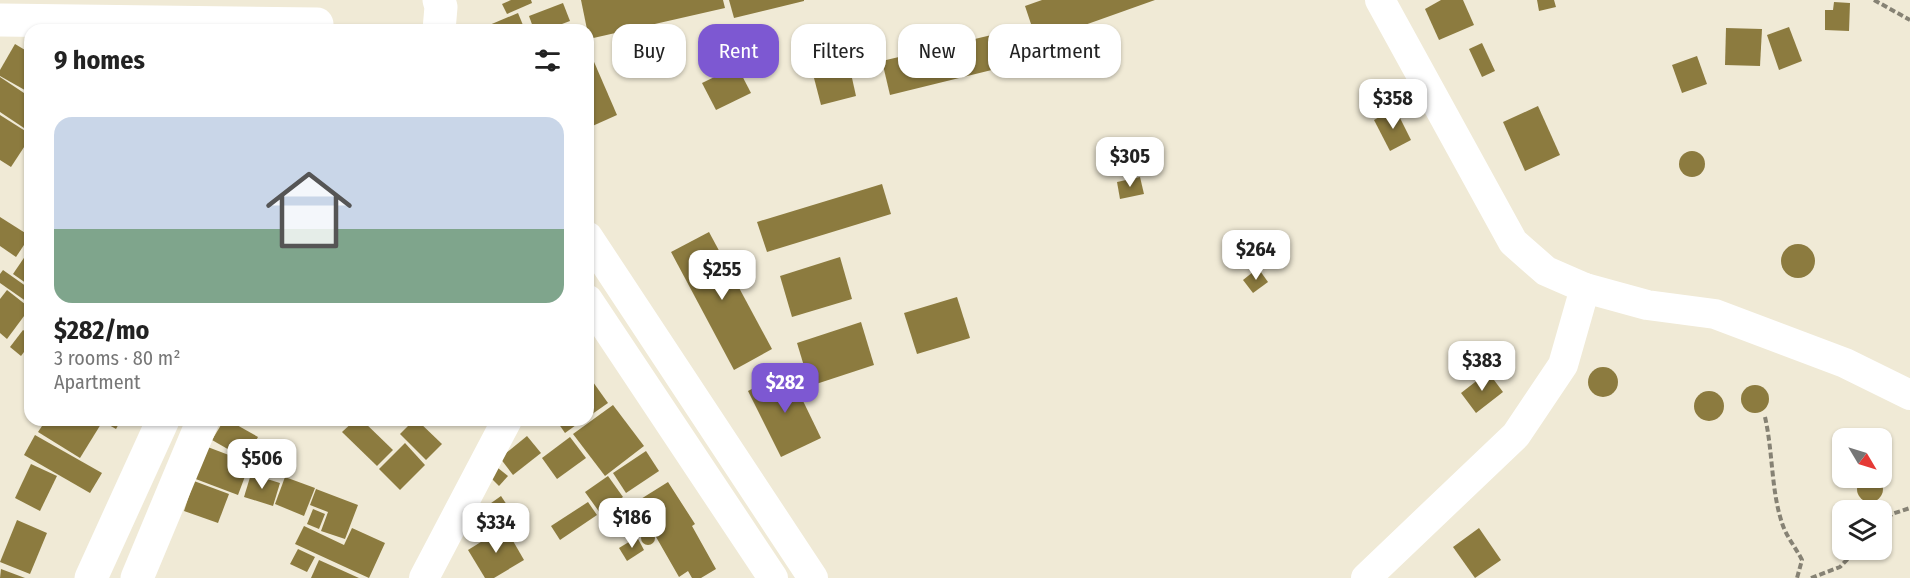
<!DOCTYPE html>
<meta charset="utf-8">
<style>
body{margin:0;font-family:"Fira Sans Condensed",sans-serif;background:#f6f6f6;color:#222;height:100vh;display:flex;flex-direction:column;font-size:22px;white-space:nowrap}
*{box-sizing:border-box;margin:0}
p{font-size:20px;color:#767676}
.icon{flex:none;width:33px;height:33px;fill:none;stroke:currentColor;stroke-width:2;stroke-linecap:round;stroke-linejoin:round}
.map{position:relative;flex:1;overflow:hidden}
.panel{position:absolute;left:24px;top:24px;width:570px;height:402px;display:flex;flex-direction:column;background:#fff;border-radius:18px;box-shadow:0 2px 4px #0004}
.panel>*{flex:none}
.guide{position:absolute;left:612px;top:24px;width:570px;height:54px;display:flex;gap:12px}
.needle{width:39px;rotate:128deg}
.tools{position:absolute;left:1832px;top:428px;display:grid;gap:12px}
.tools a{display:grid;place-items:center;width:60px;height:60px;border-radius:12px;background:#fff;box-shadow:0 2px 4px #0004;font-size:30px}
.price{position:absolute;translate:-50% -51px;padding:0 14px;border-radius:12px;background:#fff;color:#222;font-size:20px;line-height:39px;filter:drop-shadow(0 2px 3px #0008)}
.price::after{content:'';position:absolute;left:50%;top:36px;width:18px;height:14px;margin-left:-9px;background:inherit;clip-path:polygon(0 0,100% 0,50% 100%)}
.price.selected{background:#7d58d2;color:#fff}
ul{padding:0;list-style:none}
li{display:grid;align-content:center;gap:12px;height:318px;padding:0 30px}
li+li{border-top:2px solid #e0e0e0}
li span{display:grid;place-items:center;height:186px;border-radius:18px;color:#555}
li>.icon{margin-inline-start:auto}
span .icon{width:108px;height:108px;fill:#fffc;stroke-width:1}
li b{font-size:26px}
h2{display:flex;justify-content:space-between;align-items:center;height:72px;padding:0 30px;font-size:26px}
.chip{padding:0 21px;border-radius:18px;background:#fff;box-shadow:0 2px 4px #0004;font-size:21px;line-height:54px}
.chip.selected{background:#7d58d2;color:#fff}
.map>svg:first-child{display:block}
</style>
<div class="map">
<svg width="1910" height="578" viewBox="0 0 1910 578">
<rect width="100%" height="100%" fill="#f0ead6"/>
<g fill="#8c7b3f">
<polygon points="511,0 531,0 532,3 507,14 502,4"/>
<polygon points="581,0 723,0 725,8 589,39"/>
<polygon points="729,0 804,0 804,1 734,18"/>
<polygon points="1042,0 1155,0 1037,42 1025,6"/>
<polygon points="1441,0 1463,0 1474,25 1439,40 1425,9"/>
<polygon points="1537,0 1554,0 1556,7 1539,11"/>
<polygon points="1834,2 1850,3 1849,31 1825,30 1825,10 1833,10"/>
<polygon points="563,3 570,21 546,30 534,30 529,16"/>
<polygon points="518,13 525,30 489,30 487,26"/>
<polygon points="1789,27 1802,61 1779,70 1767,35"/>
<polygon points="1726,28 1762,29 1760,66 1725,65"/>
<polygon points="1000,33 1008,66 890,95 882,61"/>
<polygon points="1482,43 1495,71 1482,77 1469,49"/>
<polygon points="15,44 30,53 30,93 0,76 0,70"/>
<polygon points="588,48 617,115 588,128"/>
<polygon points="1697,56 1707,84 1682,93 1672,65"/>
<polygon points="737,66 751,93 716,110 702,83"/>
<polygon points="850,69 856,96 821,105 814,78"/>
<polygon points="0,77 30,97 30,132 0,112"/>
<polygon points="1538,106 1560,155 1525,171 1503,122"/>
<polygon points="1395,108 1411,140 1390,151 1374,120"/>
<polygon points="0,115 30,134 30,138 11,167 0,160"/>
<circle cx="1692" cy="164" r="13"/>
<polygon points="1140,177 1144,194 1120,199 1117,182"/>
<polygon points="882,184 891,214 767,252 757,222"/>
<polygon points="0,217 30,236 16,257 0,246"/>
<polygon points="709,232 772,349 734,370 671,252"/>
<circle cx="1798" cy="261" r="17"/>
<polygon points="30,249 30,286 13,274"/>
<polygon points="840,257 852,299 792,317 780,276"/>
<polygon points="1258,268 1268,282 1253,293 1243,280"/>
<polygon points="3,270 30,289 30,304 0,283 0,274"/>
<polygon points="7,290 30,308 7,339 0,333 0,299"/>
<polygon points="957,297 970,338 917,354 904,313"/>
<polygon points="861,322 874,365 810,386 797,343"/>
<polygon points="23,330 30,335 30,344 21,356 10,347"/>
<circle cx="1603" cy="382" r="15"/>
<polygon points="788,370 821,438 781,457 748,391"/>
<polygon points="1488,372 1503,392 1476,413 1461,393"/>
<polygon points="588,375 608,403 588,417"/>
<circle cx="1755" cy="399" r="14"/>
<circle cx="1709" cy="406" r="15"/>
<polygon points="613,405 644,446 605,476 573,434"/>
<polygon points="46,420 95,420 101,424 80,458 38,432"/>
<polygon points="100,420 121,420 116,429"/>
<polygon points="224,420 228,420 258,437 245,459 212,440"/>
<polygon points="355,420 362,420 393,450 377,466 342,432"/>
<polygon points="414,420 417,420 442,444 426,460 400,434"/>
<polygon points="556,420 583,420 565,433"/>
<polygon points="35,435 102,473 90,493 24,455"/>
<polygon points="527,436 541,453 513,475 500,458"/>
<polygon points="570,437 586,458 557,479 542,458"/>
<polygon points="405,443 425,465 400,490 379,469"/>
<polygon points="205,446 250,463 238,495 193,478"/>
<polygon points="646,451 659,471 626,493 613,473"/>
<polygon points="31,464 57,476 40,511 15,498"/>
<polygon points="498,468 508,476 499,486 490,477"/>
<polygon points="251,474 280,483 273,506 244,497"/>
<circle cx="1870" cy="489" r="13"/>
<polygon points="608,476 623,497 600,513 585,492"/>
<polygon points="285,477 315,488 304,516 275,504"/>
<polygon points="194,481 229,494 218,523 184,511"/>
<polygon points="668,482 695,524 692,526 716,569 701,578 692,578 688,571 679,577 636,502"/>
<polygon points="316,489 358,505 345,539 321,531 328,512 310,505"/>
<polygon points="501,496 511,511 470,539 460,525"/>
<polygon points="588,502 597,515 560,540 551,526"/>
<polygon points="313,509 325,514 319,529 307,524"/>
<polygon points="17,520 47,533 30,574 0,562"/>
<polygon points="304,526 344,545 352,528 385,543 369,578 295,544"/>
<polygon points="505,527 524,560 494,578 485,578 468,550"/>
<polygon points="1479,528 1501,560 1475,578 1453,547"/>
<circle cx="648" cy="538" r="7"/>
<polygon points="637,537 644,550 627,561 619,548"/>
<polygon points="298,549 315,557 307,572 290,564"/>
<polygon points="319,560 359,578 311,578"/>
<polygon points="1,569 25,578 0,578"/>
</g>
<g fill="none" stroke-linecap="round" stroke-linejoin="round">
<g stroke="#868274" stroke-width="4" stroke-dasharray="6 3" stroke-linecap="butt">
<polyline points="1874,0 1910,20"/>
<path d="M1765,417C1773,452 1771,490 1782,523C1786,536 1796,548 1802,560L1797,578"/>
<polyline points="1881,525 1892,514 1910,508"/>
<polyline points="1811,578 1840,567 1857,549"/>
</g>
<g stroke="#fff" stroke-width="30">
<polyline points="1380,0 1513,242 1546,271 1585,288 1647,305 1715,314 1845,363 1910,395"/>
<polyline points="588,237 813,578"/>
<polyline points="588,300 773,578"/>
<polyline points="424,578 507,420"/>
<polyline points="1366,578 1516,435 1563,365 1585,288"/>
</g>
<g stroke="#fff" stroke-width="33">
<polyline points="0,20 317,24"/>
<polyline points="439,30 441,7 439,0"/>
<polyline points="91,578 163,420"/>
<polyline points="137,578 203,420"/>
</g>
</g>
</svg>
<div class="tools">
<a><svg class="needle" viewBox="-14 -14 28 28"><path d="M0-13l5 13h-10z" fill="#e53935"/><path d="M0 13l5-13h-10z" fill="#767676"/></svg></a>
<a><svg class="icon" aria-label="layers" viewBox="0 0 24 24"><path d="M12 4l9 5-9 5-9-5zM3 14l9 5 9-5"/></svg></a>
</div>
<b class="price" style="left:1393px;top:130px">$358</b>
<b class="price" style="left:1130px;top:188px">$305</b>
<b class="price" style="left:1256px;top:281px">$264</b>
<b class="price" style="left:722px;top:301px">$255</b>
<b class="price" style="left:1482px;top:392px">$383</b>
<b class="price selected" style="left:785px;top:414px">$282</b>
<b class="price" style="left:262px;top:490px">$506</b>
<b class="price" style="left:632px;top:549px">$186</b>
<b class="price" style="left:496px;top:554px">$334</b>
<div class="guide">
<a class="chip">Buy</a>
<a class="chip selected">Rent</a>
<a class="chip">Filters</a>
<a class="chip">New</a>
<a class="chip">Apartment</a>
</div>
<section class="panel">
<h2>9 homes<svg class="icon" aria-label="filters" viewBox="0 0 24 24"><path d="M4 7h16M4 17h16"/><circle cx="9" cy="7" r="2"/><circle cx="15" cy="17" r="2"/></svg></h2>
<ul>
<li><span style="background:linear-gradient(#c9d6e8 60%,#7fa58c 0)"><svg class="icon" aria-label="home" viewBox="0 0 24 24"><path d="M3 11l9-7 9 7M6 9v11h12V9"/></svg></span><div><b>$282/mo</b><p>3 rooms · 80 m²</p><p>Apartment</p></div></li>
</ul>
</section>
</div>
